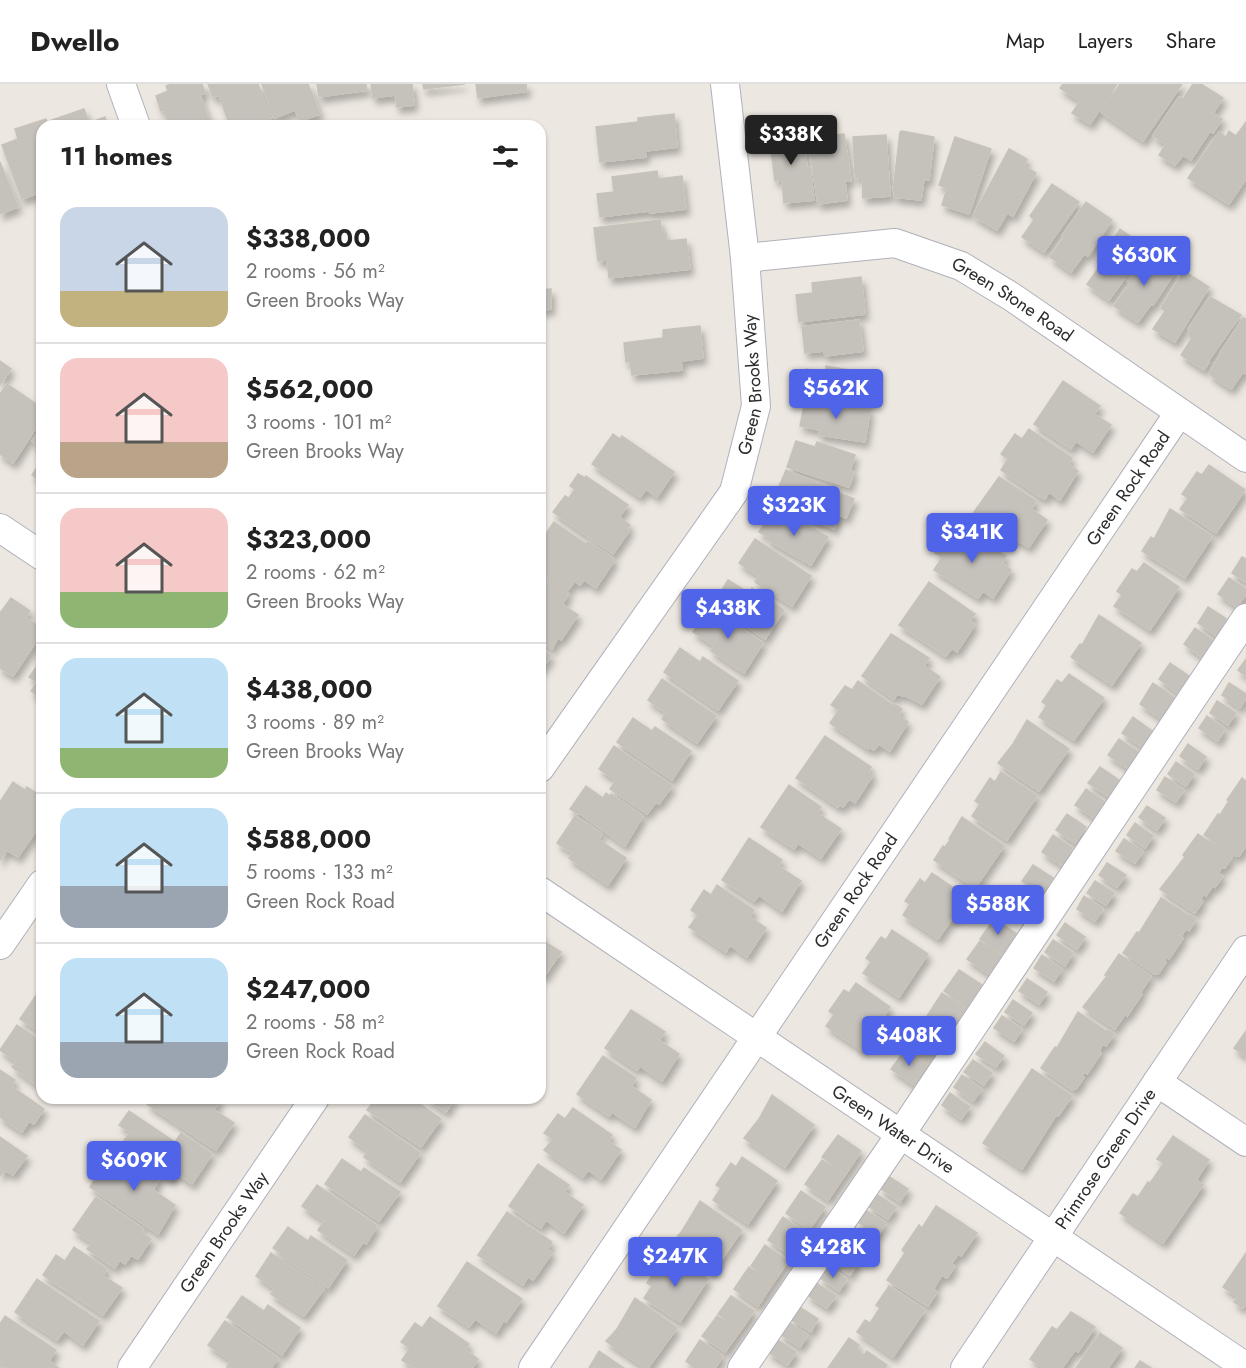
<!DOCTYPE html>
<meta charset="utf-8">
<style>
body{margin:0;font-family:Jost,sans-serif;background:#f6f6f6;color:#222;height:100vh;display:flex;flex-direction:column;font-size:22px;white-space:nowrap}
*{box-sizing:border-box;margin:0}
p{font-size:20px;color:#767676}
.icon{flex:none;width:33px;height:33px;fill:none;stroke:currentColor;stroke-width:2;stroke-linecap:round;stroke-linejoin:round}
.map{position:relative;flex:1;overflow:hidden}
.panel{position:absolute;left:36px;top:36px;width:510px;height:984px;display:flex;flex-direction:column;background:#fff;border-radius:18px;box-shadow:0 2px 4px #0004}
.panel>*{flex:none}
.price{position:absolute;translate:-50% -51px;padding:0 14px;border-radius:6px;background:#5064e9;color:#fff;font-size:20px;line-height:39px;filter:drop-shadow(0 2px 3px #0008)}
.price::after{content:'';position:absolute;left:50%;top:36px;width:18px;height:14px;margin-left:-9px;background:inherit;clip-path:polygon(0 0,100% 0,50% 100%)}
.price.on{background:#222;color:#fff}
ul{padding:0;list-style:none}
li{display:flex;align-items:center;gap:18px;height:150px;padding:0 24px}
li+li{border-top:2px solid #e0e0e0}
li span{display:grid;place-items:center;flex:none;width:168px;height:120px;border-radius:18px;color:#555}
li>.icon{margin-inline-start:auto}
span .icon{width:72px;height:72px;fill:#fffc;stroke-width:1}
li b{font-size:26px}
h2{display:flex;justify-content:space-between;align-items:center;height:72px;padding:0 24px;font-size:26px}
header{display:flex;align-items:center;gap:36px;box-sizing:border-box;height:84px;padding:0 30px;background:#fff;border-bottom:2px solid #e0e0e0}
header strong{font-size:28px}
nav{display:flex;gap:33px;margin-inline-start:auto;font-size:21px}
.map>svg:first-child{display:block}
</style>
<header>
<strong>Dwello</strong>
<nav><a>Map</a><a>Layers</a><a>Share</a></nav>
</header>
<div class="map">
<svg width="1246" height="1284" viewBox="0 0 1246 1284">
<defs>
<filter id="shadow"><feDropShadow dx="3.5" dy="6" stdDeviation="3" flood-color="#0004"/></filter>
</defs>
<rect width="100%" height="100%" fill="#ece7e0"/>
<g fill="#c5c1bb" stroke="#c8c3b9" stroke-width="1.5" filter="url(#shadow)">
<polygon points="172,0 202,0 205,9 200,11 210,39 199,42 167,42 166,40 169,40 164,26 161,27 156,12 168,7 166,2"/>
<polygon points="208,0 258,0 271,35 267,36 269,42 230,42 219,11 213,13"/>
<polygon points="262,0 308,0 320,30 300,37 295,26 274,34"/>
<polygon points="317,0 366,0 367,6 319,13"/>
<polygon points="371,0 412,0 414,21 397,23 395,11 373,14"/>
<polygon points="423,0 465,0 424,5"/>
<polygon points="476,0 526,0 527,7 478,14"/>
<polygon points="1063,0 1117,0 1090,40 1072,29 1080,17 1060,4"/>
<polygon points="1120,0 1182,0 1143,57 1101,28"/>
<polygon points="1193,0 1201,0 1223,14 1213,29 1222,35 1213,49 1210,47 1191,76 1183,71 1175,81 1159,71 1166,60 1153,52 1179,13 1183,15"/>
<polygon points="84,25 89,39 105,33 108,42 54,42 52,36"/>
<polygon points="674,30 677,63 645,67 646,73 600,78 596,43 638,38 638,34"/>
<polygon points="46,35 48,42 42,42 42,108 22,115 2,61 18,55 15,45"/>
<polygon points="1246,38 1246,95 1229,120 1188,94 1219,48 1226,53 1229,47 1236,52"/>
<polygon points="789,46 790,51 803,49 807,83 810,83 814,116 784,119 782,96 775,97 769,48"/>
<polygon points="902,47 934,53 929,96 924,95 921,116 894,113 895,108 893,107 900,48"/>
<polygon points="844,50 851,97 845,97 847,116 818,120 808,54"/>
<polygon points="886,51 890,112 863,114 862,93 856,94 855,89 853,53"/>
<polygon points="955,53 991,65 969,130 942,121 947,104 939,101"/>
<polygon points="1009,65 1027,75 1024,82 1036,89 1013,132 1007,129 997,146 973,132"/>
<polygon points="0,78 18,123 0,130"/>
<polygon points="657,87 658,95 682,92 686,125 650,129 649,127 600,133 597,110 614,108 612,93"/>
<polygon points="1052,100 1079,118 1044,168 1022,153 1034,136 1030,132"/>
<polygon points="1086,118 1112,136 1088,172 1084,170 1071,188 1050,173 1064,153 1062,152"/>
<polygon points="660,136 662,149 666,149 667,157 686,155 690,185 609,194 607,176 598,177 594,144"/>
<polygon points="1120,145 1147,164 1109,216 1087,200 1101,181 1097,178"/>
<polygon points="1146,169 1175,188 1153,221 1151,220 1138,238 1114,222 1130,199 1127,197"/>
<polygon points="1184,187 1209,203 1175,258 1153,245 1165,227 1161,224"/>
<polygon points="861,193 865,230 799,238 796,211 813,209 812,199"/>
<polygon points="551,205 551,225 540,226 540,206"/>
<polygon points="1210,213 1241,231 1208,277 1209,278 1204,286 1181,271 1192,254 1188,250 1190,246 1188,245"/>
<polygon points="1243,234 1246,235 1246,290 1243,288 1231,305 1209,290 1221,270 1220,269"/>
<polygon points="859,236 863,267 825,272 824,267 805,269 802,243"/>
<polygon points="700,242 703,274 681,277 682,286 632,291 630,277 626,278 624,259 663,254 663,246"/>
<polygon points="0,277 11,285 0,301"/>
<polygon points="826,282 867,289 864,305 869,306 866,323 801,312 806,285 826,288"/>
<polygon points="1063,297 1100,322 1094,330 1111,341 1093,368 1076,357 1071,365 1034,340"/>
<polygon points="7,300 42,324 42,329 35,340 37,342 13,379 0,370 0,310"/>
<polygon points="805,316 870,326 865,358 819,351 820,346 800,342"/>
<polygon points="42,343 42,372 36,368 40,362 32,357"/>
<polygon points="1029,345 1072,374 1068,380 1078,387 1060,416 1049,408 1045,415 1039,412 1001,386 1008,375 1001,370 1015,350 1022,355"/>
<polygon points="613,350 620,355 622,352 674,388 657,413 646,405 640,413 592,380"/>
<polygon points="796,357 815,363 817,358 855,371 850,387 854,388 849,403 787,383"/>
<polygon points="42,375 42,398 32,391"/>
<polygon points="1209,381 1245,406 1216,449 1180,425 1188,414 1182,410 1197,388 1202,391"/>
<polygon points="786,386 854,415 846,434 840,431 834,445 790,427 793,421 775,412"/>
<polygon points="578,390 585,394 586,392 628,421 619,433 630,441 627,445 629,447 613,470 553,428 565,412 569,414 575,405 570,402"/>
<polygon points="999,393 1036,417 1031,425 1047,436 1029,463 1011,453 1007,459 1001,457 969,435"/>
<polygon points="1170,425 1212,452 1185,494 1142,467 1151,453 1154,455"/>
<polygon points="773,426 790,438 794,430 801,434 800,436 828,453 811,481 768,456 770,454 759,448"/>
<polygon points="554,438 586,460 588,457 613,474 614,477 596,504 584,496 580,501 575,497 568,506 540,487 540,458"/>
<polygon points="962,444 1006,472 1002,479 1011,486 993,514 983,507 978,514 934,486 942,473 935,469 948,449 955,454"/>
<polygon points="755,455 811,492 792,522 755,498 759,492 739,479"/>
<polygon points="1242,473 1246,475 1246,498 1232,489"/>
<polygon points="1144,479 1179,503 1150,546 1114,522 1122,511 1117,507 1132,485 1137,488"/>
<polygon points="540,491 569,510 562,520 578,531 561,556 558,554 552,565 540,557"/>
<polygon points="1229,494 1246,505 1246,510 1237,523 1218,510"/>
<polygon points="728,496 749,509 752,504 784,526 765,555 713,520"/>
<polygon points="929,498 975,530 970,537 975,540 957,568 952,564 946,572 899,541"/>
<polygon points="11,514 30,527 26,534 42,544 42,549 13,592 0,584 0,529"/>
<polygon points="709,523 763,559 744,589 711,567 714,562 693,548"/>
<polygon points="1208,523 1228,536 1217,552 1198,539"/>
<polygon points="1099,531 1141,559 1112,601 1071,573 1080,560 1082,561"/>
<polygon points="1195,544 1214,557 1203,574 1184,560"/>
<polygon points="891,550 929,574 923,583 925,585 926,583 940,593 922,620 904,611 903,612 897,610 894,615 862,592"/>
<polygon points="540,564 551,572 540,587"/>
<polygon points="680,564 700,578 703,573 738,597 718,626 664,588"/>
<polygon points="42,575 42,615 31,607 37,598 29,593"/>
<polygon points="1246,575 1246,592 1238,586"/>
<polygon points="1170,579 1189,592 1178,609 1159,595"/>
<polygon points="1069,590 1104,614 1074,656 1039,633 1047,621 1042,618 1057,596 1062,599"/>
<polygon points="662,595 716,632 697,659 662,635 666,629 648,616"/>
<polygon points="858,597 894,622 895,620 902,625 898,631 908,638 890,667 879,660 874,666 869,663 868,665 830,639 839,626 831,621 845,602 852,606"/>
<polygon points="1153,599 1175,614 1162,635 1140,620"/>
<polygon points="1229,599 1246,610 1246,614 1240,624 1222,611"/>
<polygon points="1217,617 1236,629 1228,641 1210,629"/>
<polygon points="1207,632 1225,645 1218,657 1199,644"/>
<polygon points="1133,633 1152,647 1141,662 1122,649"/>
<polygon points="633,634 652,647 655,643 691,667 672,696 617,658"/>
<polygon points="1027,636 1069,665 1039,707 998,679 1013,660"/>
<polygon points="825,652 871,683 868,688 873,691 855,719 849,715 843,723 840,721 838,723 796,694"/>
<polygon points="1119,655 1138,668 1127,684 1108,671"/>
<polygon points="1188,660 1206,673 1198,685 1180,672"/>
<polygon points="614,662 672,702 659,720 656,718 647,730 610,705 616,696 599,685"/>
<polygon points="1176,678 1194,690 1186,702 1168,690"/>
<polygon points="1100,683 1119,696 1108,712 1088,699"/>
<polygon points="1001,688 1037,712 1007,756 972,732 980,720 975,717 990,694 995,698"/>
<polygon points="1165,693 1184,706 1176,718 1157,706"/>
<polygon points="1242,694 1246,697 1246,762 1239,772 1236,772 1204,751 1218,730 1220,731 1229,717 1227,716"/>
<polygon points="13,698 25,706 27,703 42,713 42,738 18,773 7,766 0,776 0,718"/>
<polygon points="789,701 821,723 817,729 841,745 821,774 798,759 794,765 761,743"/>
<polygon points="586,702 603,714 606,709 610,712 611,710 643,732 625,762 579,729 578,730 570,725"/>
<polygon points="1086,705 1105,718 1094,734 1075,721"/>
<polygon points="1147,722 1165,734 1157,746 1139,733"/>
<polygon points="1067,730 1086,743 1075,759 1056,746"/>
<polygon points="575,732 602,750 598,755 626,774 608,801 569,774 572,769 557,759"/>
<polygon points="962,733 1004,762 975,804 934,776 943,762 945,763 950,756 949,755"/>
<polygon points="1135,739 1153,752 1145,764 1127,751"/>
<polygon points="1198,750 1232,773 1225,784 1222,783 1218,789 1223,792 1215,803 1213,801 1206,812 1204,810 1200,815 1203,817 1195,829 1160,805 1185,773 1183,771"/>
<polygon points="1053,751 1072,764 1061,781 1042,768"/>
<polygon points="749,754 782,776 778,782 801,797 782,827 759,811 754,817 722,796"/>
<polygon points="1124,755 1143,767 1135,779 1116,767"/>
<polygon points="1107,779 1126,791 1117,803 1099,791"/>
<polygon points="1033,781 1053,794 1042,810 1022,797"/>
<polygon points="932,789 967,813 938,855 903,831 910,820 905,817 920,795 925,799"/>
<polygon points="1095,797 1114,809 1106,821 1087,809"/>
<polygon points="717,801 754,826 750,833 766,844 747,873 730,861 726,868 689,843 698,831 691,826 704,806 711,811"/>
<polygon points="1019,802 1039,815 1027,831 1008,818"/>
<polygon points="1084,812 1103,825 1095,837 1077,825"/>
<polygon points="1161,814 1189,832 1190,831 1196,835 1189,847 1186,845 1181,852 1183,854 1169,875 1167,873 1164,877 1166,878 1158,890 1156,889 1155,890 1123,869 1137,848 1139,849"/>
<polygon points="994,835 1017,850 1003,870 980,855"/>
<polygon points="1065,839 1085,853 1077,865 1057,851"/>
<polygon points="892,846 928,870 899,913 863,889 871,878 866,874 881,853 886,856"/>
<polygon points="540,850 544,853 542,856 561,868 544,893 540,890"/>
<polygon points="1053,856 1073,869 1065,882 1045,868"/>
<polygon points="980,857 1002,872 989,890 967,875"/>
<polygon points="1119,870 1151,892 1140,909 1142,910 1127,932 1125,930 1115,945 1083,923 1107,892 1105,891"/>
<polygon points="1042,871 1062,885 1054,897 1034,884"/>
<polygon points="959,886 982,901 967,923 944,907"/>
<polygon points="1027,895 1047,908 1039,920 1019,907"/>
<polygon points="856,899 890,923 861,966 826,942 834,931 829,927 844,906 849,909"/>
<polygon points="39,907 42,910 42,949 20,935"/>
<polygon points="942,909 966,925 950,948 927,932"/>
<polygon points="1013,916 1032,929 1024,941 1005,928"/>
<polygon points="631,926 665,948 659,956 679,970 662,997 640,982 637,986 605,964"/>
<polygon points="1078,928 1106,947 1108,946 1114,950 1106,962 1103,960 1099,967 1101,969 1087,990 1084,988 1082,992 1084,993 1076,1005 1074,1004 1073,1006 1041,984 1055,963 1057,964"/>
<polygon points="1002,932 1022,945 1014,957 994,944"/>
<polygon points="17,941 42,958 42,1005 12,983 17,978 0,966"/>
<polygon points="918,942 943,959 929,980 904,963"/>
<polygon points="1246,947 1246,972 1234,964"/>
<polygon points="985,958 1004,972 996,983 976,970"/>
<polygon points="905,966 927,981 914,1001 891,985"/>
<polygon points="603,972 636,994 631,1002 651,1016 635,1043 612,1028 609,1032 577,1010"/>
<polygon points="973,976 992,989 984,1001 964,988"/>
<polygon points="1032,985 1072,1012 1058,1032 1056,1031 1022,1085 983,1059"/>
<polygon points="0,986 15,996 11,1002 44,1025 34,1040 29,1037 22,1048 0,1033"/>
<polygon points="962,991 982,1005 973,1017 954,1003"/>
<polygon points="950,1009 970,1023 961,1035 942,1021"/>
<polygon points="772,1011 814,1041 785,1083 744,1054 759,1035"/>
<polygon points="151,1014 217,1014 220,1016 214,1026 234,1039 216,1066 147,1020"/>
<polygon points="376,1014 412,1014 441,1035 421,1063 367,1026"/>
<polygon points="425,1014 455,1014 446,1028"/>
<polygon points="573,1024 612,1051 608,1057 621,1066 601,1095 588,1086 583,1093 544,1066 553,1055 544,1049 558,1030 565,1035"/>
<polygon points="129,1027 175,1058 181,1049 212,1070 192,1100 176,1089 171,1096 120,1062 130,1048 119,1041"/>
<polygon points="365,1031 420,1069 400,1098 364,1073 368,1067 349,1053"/>
<polygon points="838,1051 861,1067 846,1090 822,1073"/>
<polygon points="1173,1052 1209,1076 1196,1096 1203,1101 1163,1159 1120,1129 1133,1110 1138,1113 1148,1098 1150,1099 1164,1079 1157,1075"/>
<polygon points="0,1053 27,1072 13,1091 5,1086 0,1092"/>
<polygon points="122,1068 160,1094 153,1106 175,1121 158,1150 90,1103 101,1085 107,1089"/>
<polygon points="742,1073 777,1097 748,1140 713,1116 721,1104 716,1101 731,1079 736,1083"/>
<polygon points="342,1075 361,1088 364,1084 400,1108 379,1137 325,1100"/>
<polygon points="822,1076 845,1091 828,1116 805,1100"/>
<polygon points="538,1080 569,1101 564,1108 583,1121 564,1149 546,1136 541,1144 509,1122"/>
<polygon points="888,1092 908,1105 900,1118 880,1104"/>
<polygon points="317,1101 377,1142 366,1160 363,1158 354,1171 318,1146 324,1137 302,1122"/>
<polygon points="801,1107 825,1123 809,1146 786,1129"/>
<polygon points="876,1110 896,1123 888,1135 868,1122"/>
<polygon points="96,1113 143,1145 141,1148 151,1155 138,1175 131,1171 125,1180 120,1176 115,1184 87,1165 92,1159 73,1146"/>
<polygon points="700,1117 742,1146 713,1188 672,1159 682,1147"/>
<polygon points="936,1122 977,1149 961,1172 958,1170 951,1180 955,1182 947,1194 942,1191 933,1205 937,1208 928,1222 887,1196 905,1169 902,1166 919,1141 922,1144"/>
<polygon points="865,1126 886,1139 878,1151 858,1138"/>
<polygon points="507,1128 552,1158 547,1165 552,1169 533,1196 528,1193 523,1201 478,1171"/>
<polygon points="783,1133 807,1149 792,1172 768,1156"/>
<polygon points="288,1143 308,1157 311,1152 347,1176 328,1204 280,1171 281,1169 273,1164"/>
<polygon points="853,1143 874,1156 866,1168 845,1155"/>
<polygon points="765,1161 788,1177 774,1198 751,1182"/>
<polygon points="74,1163 107,1185 103,1192 122,1204 103,1231 43,1191 56,1171 65,1177"/>
<polygon points="838,1166 858,1179 850,1191 830,1178"/>
<polygon points="271,1169 324,1205 304,1232 271,1210 275,1205 256,1192"/>
<polygon points="1246,1169 1246,1220 1243,1224 1234,1218 1238,1213 1223,1203"/>
<polygon points="673,1171 708,1195 680,1238 644,1214 652,1202 647,1199 661,1177 667,1181"/>
<polygon points="467,1178 522,1215 506,1238 504,1236 496,1249 475,1235 469,1243 438,1222"/>
<polygon points="827,1182 847,1195 839,1207 820,1194"/>
<polygon points="749,1183 773,1199 758,1222 734,1205"/>
<polygon points="37,1195 99,1237 83,1261 64,1247 57,1256 15,1228"/>
<polygon points="816,1199 836,1212 827,1224 807,1211"/>
<polygon points="889,1202 925,1226 893,1273 857,1248 865,1236 870,1239 880,1224 876,1221"/>
<polygon points="242,1212 264,1227 268,1221 300,1244 282,1271 227,1233"/>
<polygon points="731,1212 754,1227 741,1246 718,1230"/>
<polygon points="635,1214 677,1244 648,1284 645,1284 606,1257 617,1245"/>
<polygon points="798,1222 818,1235 811,1248 790,1235"/>
<polygon points="1071,1228 1095,1243 1078,1268 1075,1266 1062,1284 1043,1284 1030,1275 1052,1243 1057,1246"/>
<polygon points="5,1232 56,1266 49,1277 58,1284 0,1283 0,1240"/>
<polygon points="717,1232 740,1247 725,1268 702,1252"/>
<polygon points="430,1233 469,1260 465,1266 478,1275 472,1284 414,1284 402,1276 410,1264 401,1258 415,1239 422,1244"/>
<polygon points="225,1237 278,1274 271,1284 227,1283 231,1277 208,1261"/>
<polygon points="788,1238 808,1251 800,1263 780,1250"/>
<polygon points="1100,1249 1122,1264 1108,1284 1076,1284"/>
<polygon points="849,1254 859,1261 856,1265 864,1271 867,1267 887,1281 885,1284 828,1284"/>
<polygon points="776,1255 796,1268 788,1281 768,1268"/>
<polygon points="700,1256 723,1272 715,1284 695,1284 686,1277"/>
<polygon points="599,1267 624,1284 589,1284"/>
<polygon points="1140,1277 1151,1284 1135,1284"/>
</g>
<g fill="none" stroke-linecap="round" stroke-linejoin="round">
<g stroke="#b0b1bb" stroke-width="30">
<g id="minor">
<polyline points="121,0 136,42"/>
<path id="s1" d="M745,174L895,159L961,182L1012,213L1246,374"/>
<polyline points="0,444 42,472"/>
<path id="s2" d="M540,684L734,408L756,322L745,174L725,0"/>
<path id="s3" d="M540,807L1246,1283"/>
<polyline points="0,861 42,800"/>
<polyline points="1157,998 1246,1058"/>
<path id="s4" d="M132,1284L315,1014"/>
<path id="s5" d="M533,1284L1179,329"/>
<polyline points="742,1284 900,1051 1246,534"/>
<path id="s6" d="M965,1284L1246,866"/>
</g>
</g>
<use href="#minor" stroke="#fff" stroke-width="28"/>
</g>
<g text-anchor="middle" stroke-width="5" stroke-linejoin="round" paint-order="stroke">
<g font-size="18" fill="#2c2c2c" stroke="#fff">
<text dy="6" stroke="none"><textPath href="#s1" startOffset="282">Green Stone Road</textPath></text>
<text dy="6" stroke="none"><textPath href="#s2" startOffset="447">Green Brooks Way</textPath></text>
<text dy="6" stroke="none"><textPath href="#s5" startOffset="1062">Green Rock Road</textPath></text>
<text dy="6" stroke="none"><textPath href="#s5" startOffset="576">Green Rock Road</textPath></text>
<text dy="6" stroke="none"><textPath href="#s3" startOffset="426">Green Water Drive</textPath></text>
<text dy="6" stroke="none"><textPath href="#s6" startOffset="252">Primrose Green Drive</textPath></text>
<text dy="6" stroke="none"><textPath href="#s4" startOffset="164">Green Brooks Way</textPath></text>
</g>
</g>
</svg>
<b class="price on" style="left:791px;top:82px">$338K</b>
<b class="price" style="left:1144px;top:203px">$630K</b>
<b class="price" style="left:836px;top:336px">$562K</b>
<b class="price" style="left:794px;top:453px">$323K</b>
<b class="price" style="left:972px;top:480px">$341K</b>
<b class="price" style="left:728px;top:556px">$438K</b>
<b class="price" style="left:998px;top:852px">$588K</b>
<b class="price" style="left:909px;top:983px">$408K</b>
<b class="price" style="left:134px;top:1108px">$609K</b>
<b class="price" style="left:833px;top:1195px">$428K</b>
<b class="price" style="left:675px;top:1204px">$247K</b>
<section class="panel">
<h2>11 homes<svg class="icon" aria-label="filters" viewBox="0 0 24 24"><path d="M4 7h16M4 17h16"/><circle cx="9" cy="7" r="2"/><circle cx="15" cy="17" r="2"/></svg></h2>
<ul>
<li><span style="background:linear-gradient(#c9d6e8 70%,#c2b280 0)"><svg class="icon" aria-label="home" viewBox="0 0 24 24"><path d="M3 11l9-7 9 7M6 9v11h12V9"/></svg></span><div><b>$338,000</b><p>2 rooms · 56 m²</p><p>Green Brooks Way</p></div></li>
<li><span style="background:linear-gradient(#f6c9c9 70%,#b9a48a 0)"><svg class="icon" aria-label="home" viewBox="0 0 24 24"><path d="M3 11l9-7 9 7M6 9v11h12V9"/></svg></span><div><b>$562,000</b><p>3 rooms · 101 m²</p><p>Green Brooks Way</p></div></li>
<li><span style="background:linear-gradient(#f6c9c9 70%,#8fb573 0)"><svg class="icon" aria-label="home" viewBox="0 0 24 24"><path d="M3 11l9-7 9 7M6 9v11h12V9"/></svg></span><div><b>$323,000</b><p>2 rooms · 62 m²</p><p>Green Brooks Way</p></div></li>
<li><span style="background:linear-gradient(#bfe0f5 75%,#8fb573 0)"><svg class="icon" aria-label="home" viewBox="0 0 24 24"><path d="M3 11l9-7 9 7M6 9v11h12V9"/></svg></span><div><b>$438,000</b><p>3 rooms · 89 m²</p><p>Green Brooks Way</p></div></li>
<li><span style="background:linear-gradient(#bfe0f5 65%,#9aa5b1 0)"><svg class="icon" aria-label="home" viewBox="0 0 24 24"><path d="M3 11l9-7 9 7M6 9v11h12V9"/></svg></span><div><b>$588,000</b><p>5 rooms · 133 m²</p><p>Green Rock Road</p></div></li>
<li><span style="background:linear-gradient(#bfe0f5 70%,#9aa5b1 0)"><svg class="icon" aria-label="home" viewBox="0 0 24 24"><path d="M3 11l9-7 9 7M6 9v11h12V9"/></svg></span><div><b>$247,000</b><p>2 rooms · 58 m²</p><p>Green Rock Road</p></div></li>
</ul>
</section>
</div>
